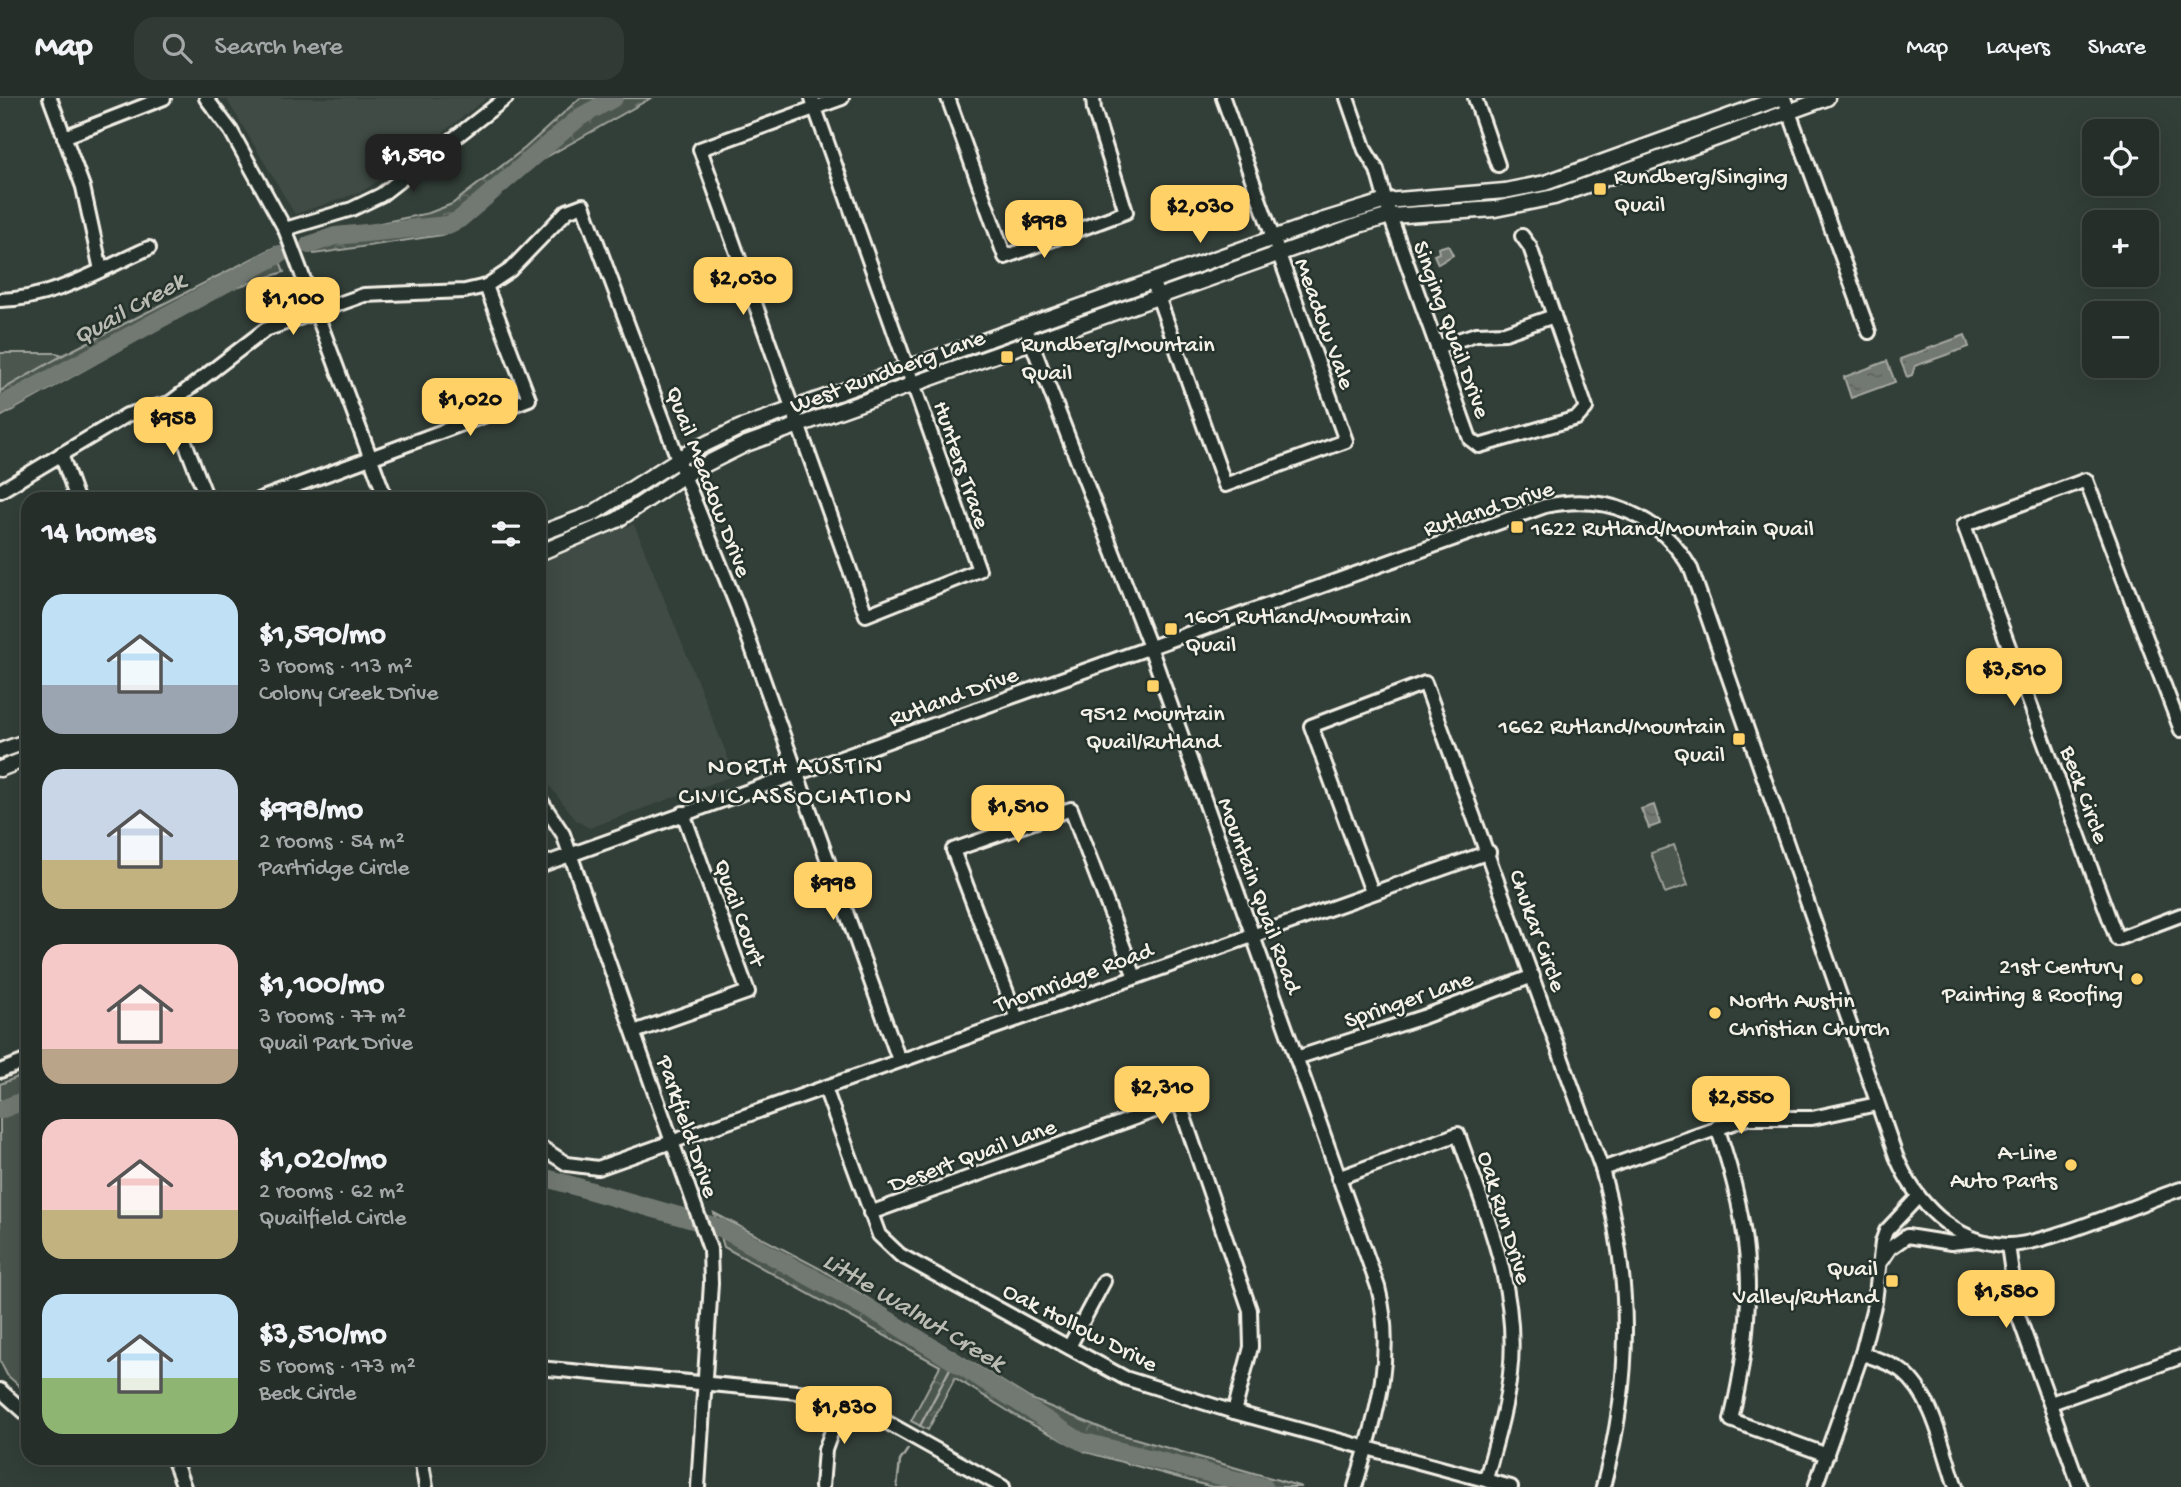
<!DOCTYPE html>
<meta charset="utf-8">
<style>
body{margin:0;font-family:"Gochi Hand",sans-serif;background:#323a36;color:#f1f3f6;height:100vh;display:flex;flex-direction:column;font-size:26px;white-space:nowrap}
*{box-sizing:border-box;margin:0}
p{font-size:23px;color:#a4a8a8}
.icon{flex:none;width:38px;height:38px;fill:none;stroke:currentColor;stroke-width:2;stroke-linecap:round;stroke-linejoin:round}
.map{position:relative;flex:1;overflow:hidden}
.details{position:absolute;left:21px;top:394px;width:525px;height:973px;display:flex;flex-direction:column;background:#262e2a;border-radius:21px;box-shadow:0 7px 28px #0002,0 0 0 2px #424a47}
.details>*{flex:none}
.buttons{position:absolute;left:2082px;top:21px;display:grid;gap:14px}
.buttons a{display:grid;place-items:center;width:77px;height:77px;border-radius:14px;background:#262e2a;box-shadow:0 7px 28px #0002,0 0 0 2px #424a47;font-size:35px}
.price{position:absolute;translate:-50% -60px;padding:0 16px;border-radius:14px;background:#ffd166;color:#111;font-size:23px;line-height:46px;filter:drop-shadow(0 2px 4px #0008)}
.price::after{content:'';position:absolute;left:50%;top:42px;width:21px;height:16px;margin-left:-10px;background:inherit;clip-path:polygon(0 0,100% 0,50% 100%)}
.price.on{background:#222;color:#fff}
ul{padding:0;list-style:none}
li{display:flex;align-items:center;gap:21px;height:175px;padding:0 21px}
li span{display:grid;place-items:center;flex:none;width:196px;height:140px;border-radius:21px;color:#555}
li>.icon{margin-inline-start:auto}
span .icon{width:84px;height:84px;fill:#fffc;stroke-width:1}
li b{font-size:30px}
h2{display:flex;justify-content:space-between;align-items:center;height:84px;padding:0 21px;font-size:30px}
header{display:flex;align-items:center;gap:42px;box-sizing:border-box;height:98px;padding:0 35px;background:#262e2a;border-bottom:2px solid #424a47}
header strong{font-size:33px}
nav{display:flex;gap:38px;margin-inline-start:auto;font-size:24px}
.search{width:490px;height:63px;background:#323a36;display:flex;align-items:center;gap:18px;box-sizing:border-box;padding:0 24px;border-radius:21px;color:#a4a8a8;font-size:26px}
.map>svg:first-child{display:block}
</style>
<header>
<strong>Map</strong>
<div class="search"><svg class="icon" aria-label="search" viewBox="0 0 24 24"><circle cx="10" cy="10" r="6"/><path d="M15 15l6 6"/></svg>Search here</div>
<nav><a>Map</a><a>Layers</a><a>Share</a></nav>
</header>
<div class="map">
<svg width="2181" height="1389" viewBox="0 0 2181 1389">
<defs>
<pattern id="forest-crowns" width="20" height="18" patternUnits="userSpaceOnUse" patternTransform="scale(1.75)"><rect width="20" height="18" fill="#4c564f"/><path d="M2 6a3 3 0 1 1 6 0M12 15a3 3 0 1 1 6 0" fill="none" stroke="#666f68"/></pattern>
<pattern id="water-ripples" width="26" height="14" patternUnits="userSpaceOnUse" patternTransform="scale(1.75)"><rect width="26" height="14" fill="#727972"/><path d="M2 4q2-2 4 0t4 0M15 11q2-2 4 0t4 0" fill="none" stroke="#60635e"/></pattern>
</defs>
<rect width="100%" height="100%" fill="#323e38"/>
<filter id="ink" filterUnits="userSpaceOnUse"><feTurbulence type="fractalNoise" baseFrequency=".0143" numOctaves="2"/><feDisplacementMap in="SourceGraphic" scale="14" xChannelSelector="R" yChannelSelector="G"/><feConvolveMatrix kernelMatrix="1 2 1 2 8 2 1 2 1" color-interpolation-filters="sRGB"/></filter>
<g filter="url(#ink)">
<g fill="#404b44">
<polygon points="226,0 487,0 396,71 361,94 295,116"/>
<polygon points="634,426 735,677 589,730 576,722 539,674 539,464"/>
</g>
<g fill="url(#forest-crowns)" stroke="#a0a49c" stroke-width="2">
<polygon points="580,0 651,0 536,65 461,128 442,137 314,156 307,140 429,115 452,106 525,50"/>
<polygon points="275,149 284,174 227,192 0,319 0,293 63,257"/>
<polygon points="714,1115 819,1170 1029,1300 1106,1332 1302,1389 1212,1389 1086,1354 1021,1321 955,1280 928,1332 911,1323 940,1268 724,1149"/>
</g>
<g fill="#4c564f" stroke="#a0a49c" stroke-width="2">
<polygon points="0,255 56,255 63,257 0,293"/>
<polygon points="1674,747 1688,787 1665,795 1651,755"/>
<polygon points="28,975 28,1296 7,1277 0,1263 0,986"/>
</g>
<g fill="url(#water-ripples)" stroke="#a6a9a1" stroke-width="2">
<polygon points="1448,147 1453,157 1438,166 1434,157 1439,155 1438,150"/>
<polygon points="1965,237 1969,249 1915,268 1912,277 1907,279 1900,261"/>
<polygon points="1887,263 1895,284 1851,300 1844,279"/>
<polygon points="1654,707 1660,726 1649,730 1641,711"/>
</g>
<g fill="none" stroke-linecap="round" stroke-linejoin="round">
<g stroke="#a6a9a1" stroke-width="2.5">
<polyline points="920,1328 954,1263"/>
<polyline points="897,1389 900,1363 908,1351"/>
</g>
<g stroke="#727972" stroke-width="18">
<polyline points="309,147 335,138 448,127 460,121 580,19 614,0"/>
<polyline points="0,308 280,156"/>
<polyline points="0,1012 28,1001"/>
<polyline points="539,1078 721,1130 882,1218 1080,1343 1264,1389"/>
</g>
<g stroke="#f4f1e8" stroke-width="18">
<g id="minor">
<polyline points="50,0 83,89 101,172"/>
<polyline points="206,0 231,33 285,131 386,401"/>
<polyline points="812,0 815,10 904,261 916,294 979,472 866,517 700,51 842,0"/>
<polyline points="948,0 1005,159 1126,114 1094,12 1093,0"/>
<polyline points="1347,0 1365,52 1377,72 1390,118 1470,341 1479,348 1577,320 1586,310 1530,149 1522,138"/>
<polyline points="1475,0 1498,67"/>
<polyline points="1784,0 1869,234"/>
<polyline points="64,39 164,0"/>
<polyline points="285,131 352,111 381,97 506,0"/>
<polyline points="1155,190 1225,387 1346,343 1223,0"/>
<path d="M0,202C54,201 101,171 149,150"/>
<path d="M1025,228L1150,549L1378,1189C1396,1259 1375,1321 1355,1389"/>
<polyline points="1437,249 1476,236 1505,235 1554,218"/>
<polyline points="170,305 207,401"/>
<polyline points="61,356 77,401"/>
<polyline points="0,393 127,317 170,305 265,232 364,197 465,193 486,188 510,172 567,113 583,107 684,377 737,508 899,962"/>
<polyline points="260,401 529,301 486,188"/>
<polyline points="2181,632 2086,382 1964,427 2117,841 2181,817"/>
<polyline points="539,700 563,736 710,1151 711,1185 698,1389"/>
<path d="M539,768L1545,408C1606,395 1659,416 1691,471L1896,1058C1915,1104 1953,1145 2007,1147C2043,1148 2142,1104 2181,1091"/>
<path d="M1372,794L1311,628L1425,585L1602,1071C1632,1183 1633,1277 1603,1389"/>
<polyline points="1017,921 953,752 1071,711 1135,879"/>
<polyline points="634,934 748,894 683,715"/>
<polyline points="1296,960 1423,919 1533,878"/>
<polyline points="0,973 28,962"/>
<polyline points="825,990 879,1137 900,1157 1125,1280 1234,1314 1511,1389"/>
<path d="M1717,1029C1754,1136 1757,1212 1731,1322L1827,1357"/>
<polyline points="539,1048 567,1066 598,1070 1489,754"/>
<polyline points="1602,1071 1747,1020 1812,1020 1877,1006"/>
<path d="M1338,1080L1458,1036C1485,1114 1520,1192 1510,1276C1506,1312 1495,1347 1486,1381"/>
<polyline points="870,1115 1179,1004 1250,1212 1251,1249 1234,1314"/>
<polyline points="2008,1147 2018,1217 2080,1389"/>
<polyline points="1882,1162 1890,1150 1907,1138 1951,1145 1978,1142"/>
<polyline points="1069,1249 1104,1183"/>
<path d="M1862,1255C1875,1261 1892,1265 1903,1274C1934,1299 1943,1353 1956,1389"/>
<polyline points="539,1270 808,1295 879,1320 1003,1389"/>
<polyline points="0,1292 28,1317"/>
<polyline points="2051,1305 2181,1259"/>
<polyline points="173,1360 184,1389"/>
<polyline points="421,1360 426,1389"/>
<polyline points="822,1389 825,1352 842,1305"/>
<polyline points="1815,1389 1862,1255 1875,1204 1882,1144 1886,1133 1917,1100"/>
</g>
</g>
<g stroke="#f4f1e8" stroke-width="19">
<g id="major">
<polyline points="539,436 592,416 693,352 739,330 1321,123 1386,103 1505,93 1545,85 1780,0"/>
<polyline points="539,455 617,422 684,377 746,346 1359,127 1390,118 1495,111 1554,99 1827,0"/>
<polyline points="0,653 28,643"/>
<polyline points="0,671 28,660"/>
</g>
</g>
<use href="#minor" stroke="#26332d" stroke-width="12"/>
<use href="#major" stroke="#26332d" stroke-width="14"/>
</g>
</g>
<g fill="#ffd166" stroke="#26332d" stroke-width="2.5">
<rect x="1593" y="84" width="14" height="14" rx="3.5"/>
<rect x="1000" y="252" width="14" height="14" rx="3.5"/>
<rect x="1510" y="422" width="14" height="14" rx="3.5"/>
<rect x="1164" y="524" width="14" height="14" rx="3.5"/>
<rect x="1146" y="581" width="14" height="14" rx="3.5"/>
<rect x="1732" y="634" width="14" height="14" rx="3.5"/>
<circle cx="2137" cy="881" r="7"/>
<circle cx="1715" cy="915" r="7"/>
<circle cx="2071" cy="1067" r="7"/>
<rect x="1885" y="1176" width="14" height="14" rx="3.5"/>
</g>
<g text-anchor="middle" stroke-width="5" stroke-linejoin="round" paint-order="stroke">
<g font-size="24" fill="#f4f1e8" stroke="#26332d" text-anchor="start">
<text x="1614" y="85">Rundberg/Singing<tspan x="1614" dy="28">Quail</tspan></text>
<text x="1021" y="253">Rundberg/Mountain<tspan x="1021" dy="28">Quail</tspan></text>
<text x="1531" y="437">1622 Rutland/Mountain Quail</text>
<text x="1185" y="525">1601 Rutland/Mountain<tspan x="1185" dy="28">Quail</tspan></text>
<text x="1153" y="622" text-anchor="middle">9512 Mountain<tspan x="1153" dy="28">Quail/Rutland</tspan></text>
<text x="1725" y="635" text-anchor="end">1662 Rutland/Mountain<tspan x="1725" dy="28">Quail</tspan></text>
<text x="2123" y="875" text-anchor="end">21st Century<tspan x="2123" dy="28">Painting &amp; Roofing</tspan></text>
<text x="1729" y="909">North Austin<tspan x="1729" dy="28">Christian Church</tspan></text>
<text x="2057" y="1061" text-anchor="end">A-Line<tspan x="2057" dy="28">Auto Parts</tspan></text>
<text x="1878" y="1177" text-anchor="end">Quail<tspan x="1878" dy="28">Valley/Rutland</tspan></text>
</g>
<g font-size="24" fill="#f4f1e8" stroke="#26332d">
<text transform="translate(1326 225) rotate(70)" y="8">Meadow Vale</text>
<text transform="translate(1453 231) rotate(70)" y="8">Singing Quail Drive</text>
<text transform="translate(887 272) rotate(-20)" y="8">West Rundberg Lane</text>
<text transform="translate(963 366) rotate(71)" y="8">Hunters Trace</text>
<text transform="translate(710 383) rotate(69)" y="8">Quail Meadow Drive</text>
<text transform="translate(1488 409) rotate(-18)" y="8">Rutland Drive</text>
<text transform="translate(953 597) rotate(-20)" y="8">Rutland Drive</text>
<text transform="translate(2086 696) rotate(70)" y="8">Beck Circle</text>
<text transform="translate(1261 797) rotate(70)" y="8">Mountain Quail Road</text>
<text transform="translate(741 814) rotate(70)" y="8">Quail Court</text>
<text transform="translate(1539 832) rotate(70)" y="8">Chukar Circle</text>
<text transform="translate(1073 878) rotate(-20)" y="8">Thornridge Road</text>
<text transform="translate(1408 900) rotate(-19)" y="8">Springer Lane</text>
<text transform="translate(689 1028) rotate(71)" y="8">Parkfield Drive</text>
<text transform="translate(972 1056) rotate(-20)" y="8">Desert Quail Lane</text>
<text transform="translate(1506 1119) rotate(73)" y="8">Oak Run Drive</text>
<text transform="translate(1081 1228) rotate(27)" y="8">Oak Hollow Drive</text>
</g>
<g font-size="26" font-style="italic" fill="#babbb3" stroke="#26332d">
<text transform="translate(128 209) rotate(-29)" y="9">Quail Creek</text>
<text transform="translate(915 1212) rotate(31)" y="9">Little Walnut Creek</text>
</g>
<g font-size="26" letter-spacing="2" fill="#f4f1e8" stroke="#26332d">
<text x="796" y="675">NORTH AUSTIN<tspan x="796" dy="30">CIVIC ASSOCIATION</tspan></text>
</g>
</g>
</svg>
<div class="buttons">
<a><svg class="icon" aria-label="locate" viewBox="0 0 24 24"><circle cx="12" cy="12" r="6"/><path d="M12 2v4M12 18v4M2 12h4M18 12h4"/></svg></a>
<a>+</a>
<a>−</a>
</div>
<b class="price on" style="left:413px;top:96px">$1,590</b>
<b class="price" style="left:1200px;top:147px">$2,030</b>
<b class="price" style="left:1044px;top:162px">$998</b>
<b class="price" style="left:743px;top:219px">$2,030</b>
<b class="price" style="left:293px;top:239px">$1,100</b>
<b class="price" style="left:470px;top:340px">$1,020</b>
<b class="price" style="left:173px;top:359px">$958</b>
<b class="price" style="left:2014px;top:610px">$3,510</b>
<b class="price" style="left:1018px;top:747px">$1,510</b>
<b class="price" style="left:833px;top:824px">$998</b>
<b class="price" style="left:1162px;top:1028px">$2,310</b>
<b class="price" style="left:1741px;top:1038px">$2,550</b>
<b class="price" style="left:2006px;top:1232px">$1,580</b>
<b class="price" style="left:844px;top:1348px">$1,830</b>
<section class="details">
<h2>14 homes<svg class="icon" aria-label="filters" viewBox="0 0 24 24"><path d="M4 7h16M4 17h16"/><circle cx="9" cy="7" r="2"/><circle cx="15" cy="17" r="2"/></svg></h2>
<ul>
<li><span style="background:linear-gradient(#bfe0f5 65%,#9aa5b1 0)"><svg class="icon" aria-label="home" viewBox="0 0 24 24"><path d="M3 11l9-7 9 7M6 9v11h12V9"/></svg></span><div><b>$1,590/mo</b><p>3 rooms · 113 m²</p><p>Colony Creek Drive</p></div></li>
<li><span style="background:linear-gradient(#c9d6e8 65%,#c2b280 0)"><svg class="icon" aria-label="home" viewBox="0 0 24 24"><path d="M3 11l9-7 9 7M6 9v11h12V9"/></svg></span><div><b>$998/mo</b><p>2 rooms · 54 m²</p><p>Partridge Circle</p></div></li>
<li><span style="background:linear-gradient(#f6c9c9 75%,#b9a48a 0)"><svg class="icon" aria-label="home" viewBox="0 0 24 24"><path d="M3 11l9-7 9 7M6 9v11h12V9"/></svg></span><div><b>$1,100/mo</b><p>3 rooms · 77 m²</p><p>Quail Park Drive</p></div></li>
<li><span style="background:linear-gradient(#f6c9c9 65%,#c2b280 0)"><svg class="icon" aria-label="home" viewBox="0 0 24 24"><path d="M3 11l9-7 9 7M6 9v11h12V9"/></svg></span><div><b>$1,020/mo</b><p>2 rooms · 62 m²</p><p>Quailfield Circle</p></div></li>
<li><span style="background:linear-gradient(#bfe0f5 60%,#8fb573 0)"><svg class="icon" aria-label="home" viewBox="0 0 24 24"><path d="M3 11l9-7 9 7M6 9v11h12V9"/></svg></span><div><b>$3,510/mo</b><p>5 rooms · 173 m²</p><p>Beck Circle</p></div></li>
</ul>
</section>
</div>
